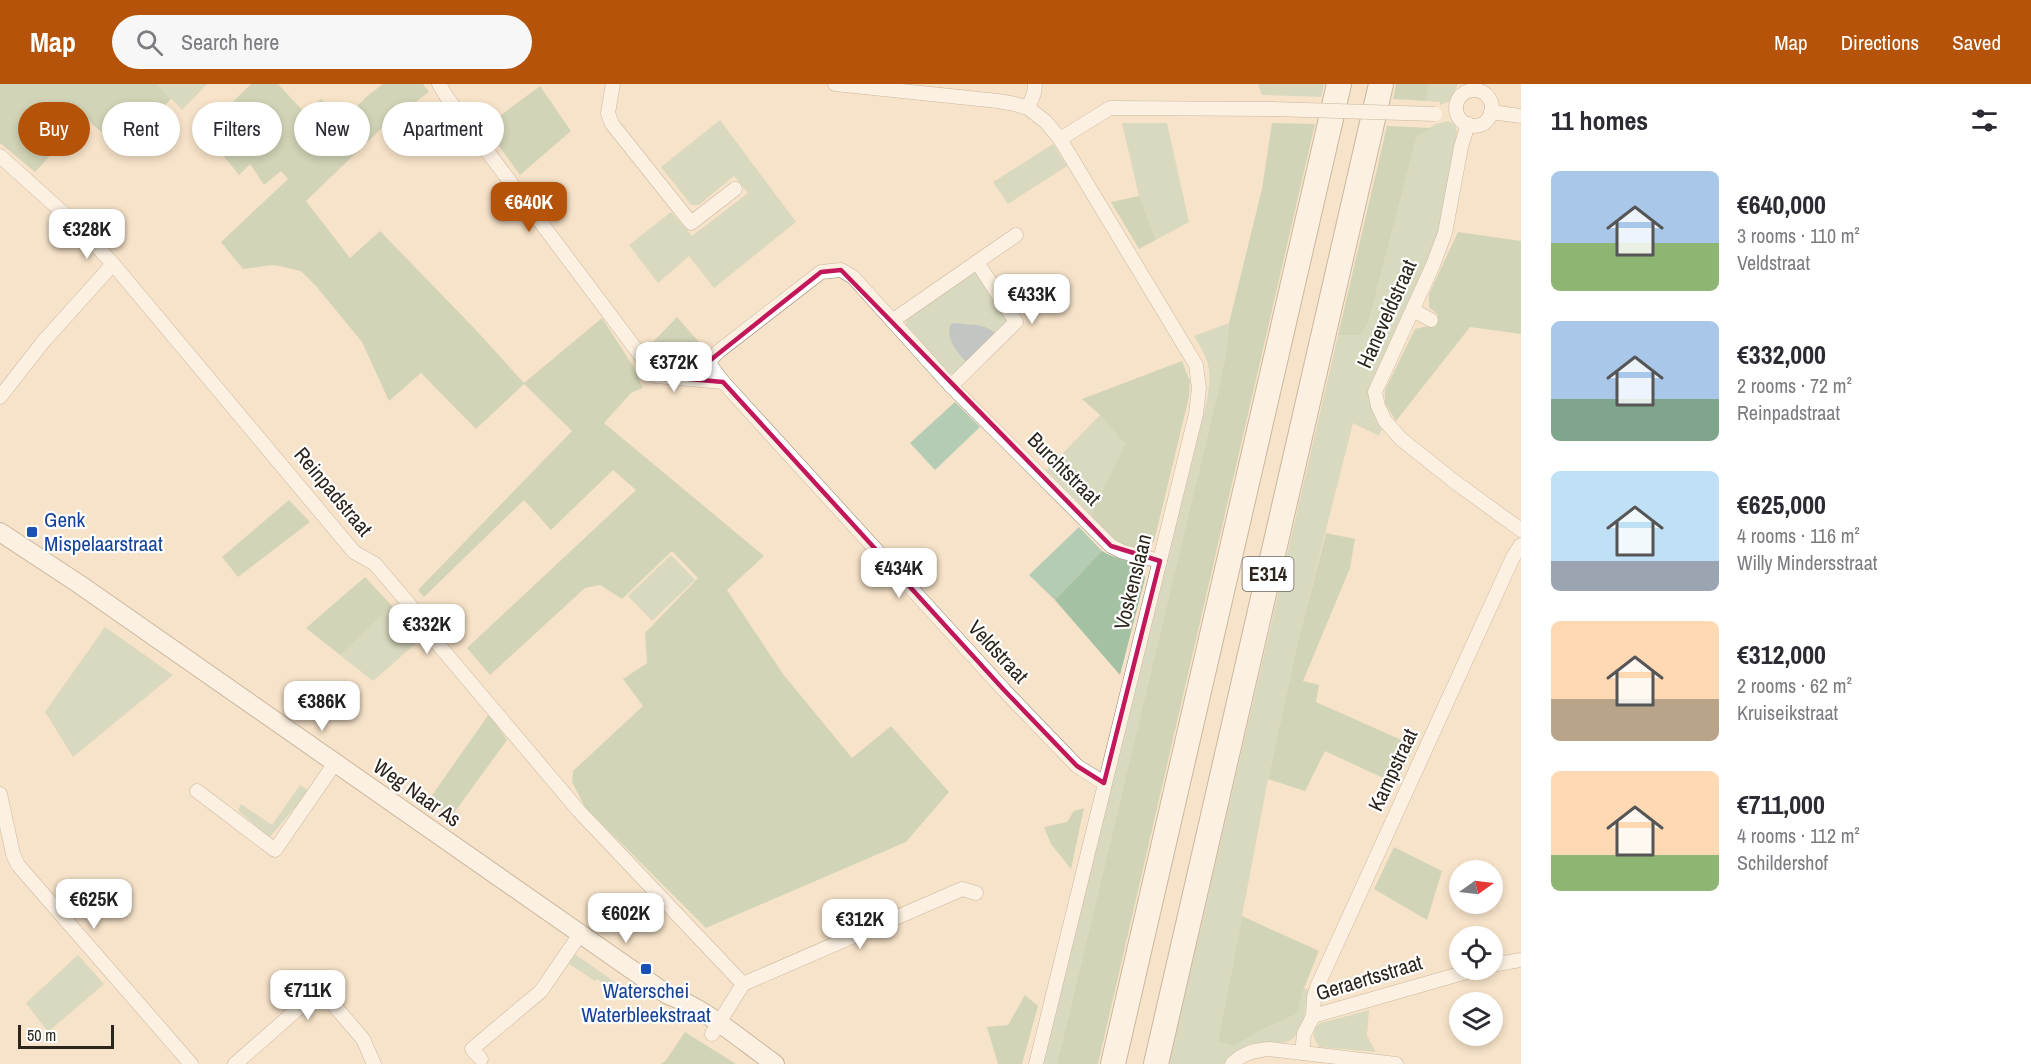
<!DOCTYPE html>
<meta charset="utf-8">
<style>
body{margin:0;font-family:"Archivo Narrow",sans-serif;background:#f7f7f7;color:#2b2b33;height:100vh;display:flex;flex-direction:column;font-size:22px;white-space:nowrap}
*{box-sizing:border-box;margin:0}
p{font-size:20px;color:#7c7c81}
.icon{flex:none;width:33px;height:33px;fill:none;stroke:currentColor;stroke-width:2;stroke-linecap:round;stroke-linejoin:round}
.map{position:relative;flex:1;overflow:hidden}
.drawer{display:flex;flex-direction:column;background:#fff;width:510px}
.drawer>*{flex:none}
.top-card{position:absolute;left:18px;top:18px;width:570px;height:54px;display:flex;gap:12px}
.needle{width:39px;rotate:76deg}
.tools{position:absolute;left:1449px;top:776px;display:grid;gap:12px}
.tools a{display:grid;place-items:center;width:54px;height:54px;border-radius:50%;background:#fff;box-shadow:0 3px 9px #0003;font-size:30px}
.scale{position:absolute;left:18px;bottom:15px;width:96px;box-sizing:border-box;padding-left:6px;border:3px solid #2d251c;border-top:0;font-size:16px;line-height:21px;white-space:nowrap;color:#2d251c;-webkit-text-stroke:4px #fff;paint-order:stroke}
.price{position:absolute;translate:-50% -51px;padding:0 14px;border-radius:12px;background:#fff;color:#222;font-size:20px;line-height:39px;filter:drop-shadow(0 2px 3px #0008)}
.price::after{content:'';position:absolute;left:50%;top:36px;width:18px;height:14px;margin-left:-9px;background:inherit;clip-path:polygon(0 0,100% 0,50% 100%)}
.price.on{background:#b45309;color:#fff}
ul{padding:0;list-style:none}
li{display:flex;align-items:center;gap:18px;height:150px;padding:0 30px}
li span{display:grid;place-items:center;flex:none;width:168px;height:120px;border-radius:9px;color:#555}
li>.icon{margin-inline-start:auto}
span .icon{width:72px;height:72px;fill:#fffc;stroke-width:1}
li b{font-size:26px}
h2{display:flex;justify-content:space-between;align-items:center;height:72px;padding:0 30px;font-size:26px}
.tag{padding:0 21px;border-radius:27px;background:#fff;box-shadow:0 3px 9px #0003;font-size:21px;line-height:54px}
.tag.on{background:#b45309;color:#fff}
header{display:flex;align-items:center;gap:36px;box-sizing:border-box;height:84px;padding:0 30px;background:#b45309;color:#fff}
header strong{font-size:28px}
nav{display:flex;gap:33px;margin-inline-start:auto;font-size:21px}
.search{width:420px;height:54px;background:#f7f7f7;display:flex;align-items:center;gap:15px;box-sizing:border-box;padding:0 21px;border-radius:33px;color:#7c7c81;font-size:22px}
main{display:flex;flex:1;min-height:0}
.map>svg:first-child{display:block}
</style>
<header>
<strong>Map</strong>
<div class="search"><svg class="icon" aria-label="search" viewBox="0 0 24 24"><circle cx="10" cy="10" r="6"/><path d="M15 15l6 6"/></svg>Search here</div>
<nav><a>Map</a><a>Directions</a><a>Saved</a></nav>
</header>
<main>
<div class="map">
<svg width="1521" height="980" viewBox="0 0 1521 980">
<rect width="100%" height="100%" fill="#f7e3c9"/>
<g fill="#b4ccb3">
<polygon points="157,0 207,0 182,26"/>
<polygon points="1258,0 1324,0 1321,13 1262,11"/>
<polygon points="1429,0 1458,0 1450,17 1440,21 1440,18 1426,17"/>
<polygon points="720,36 796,138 714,204 689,172 658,199 629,161 671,128 692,152 748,109 734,92 699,121 691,121 661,83"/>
<path d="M1448,37L1455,40L1457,48L1440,145L1371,319L1373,329L1382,345L1379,352L1353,339L1299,553L1268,695L1218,958L1235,962L1263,945L1297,930L1304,904L1308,906C1306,917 1306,933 1301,943C1290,967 1275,956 1256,959C1243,961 1232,970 1224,980H1169L1338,251H1361L1368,240L1417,52L1436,40Z"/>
<polygon points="1122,39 1167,39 1189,138 1156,156 1139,112"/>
<polygon points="1053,60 1067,82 1008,120 993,98"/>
<polygon points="972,187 976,187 1008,234 1007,240 957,289 948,290 906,243 906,234"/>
<path d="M1229,239L1226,270L1220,299L1057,980H1043L1207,316C1212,284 1210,279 1194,252Z"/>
<polygon points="659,277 696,280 698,287 696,291 660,288 656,284"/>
<polygon points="955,318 980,343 935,386 910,359"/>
<polygon points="1100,331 1125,360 1091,431 1046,386"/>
<polygon points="1079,443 1102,467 1055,516 1029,491"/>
<polygon points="671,471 695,496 652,537 628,512"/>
<polygon points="392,522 420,556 373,597 340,571"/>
<polygon points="105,543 173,591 73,673 45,628"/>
<polygon points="300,701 309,707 269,754 238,726 241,720 272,741"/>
<polygon points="572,868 619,901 615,907 597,895 595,897 566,878"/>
<polygon points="78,871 104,900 48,948 26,919"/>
<polygon points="1369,926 1367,952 1376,968 1319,963 1313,951 1316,942 1321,939"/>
</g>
<g fill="#a4c1a3">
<polygon points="0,0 157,0 171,15 123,66 85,34 35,88 0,59"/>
<polygon points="251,0 278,0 304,28 321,15 343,37 366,13 383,0 423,0 429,8 383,43 306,117 350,174 380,147 474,244 524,299 602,234 633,282 643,304 631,309 604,339 764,472 727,506 783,590 852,674 891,642 949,708 906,758 706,844 585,723 572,698 573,687 643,622 623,595 647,579 645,549 698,494 672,467 622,515 600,501 585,504 490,591 467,564 636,406 613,386 551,446 524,416 424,513 418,506 572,347 524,300 476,345 421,289 389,317 362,258 316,202 301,187 274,181 243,185 221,158 288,95 281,87 264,101 250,80 239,91 203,47"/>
<polygon points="1396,0 1429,0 1426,17 1393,15"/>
<polygon points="540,2 571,47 520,91 485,43"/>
<polygon points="1272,39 1315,40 1098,980 1057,980 1220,299 1226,270 1229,239 1262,105"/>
<polygon points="1387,42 1433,44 1417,52 1368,240 1361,251 1338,251"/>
<polygon points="1139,112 1156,156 1139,165 1111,118"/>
<polygon points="1458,148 1521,157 1521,250 1470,243 1396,337 1385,319 1385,306 1415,245 1428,242 1438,231 1429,223 1429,210"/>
<polygon points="677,233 704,264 652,259"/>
<path d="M1182,277L1190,297L1189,313L1154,458C1125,474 1108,451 1091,431L1125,360L1100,331L1082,315Z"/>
<polygon points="289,416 310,438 238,493 222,473"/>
<polygon points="1326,449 1355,455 1350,484 1303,597 1319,601 1316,618 1415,662 1396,700 1325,667 1305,707 1268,695 1299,553"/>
<path d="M1102,467C1115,475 1130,476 1143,484L1145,494L1120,591L1055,516Z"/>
<polygon points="365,493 392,522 340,571 306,544"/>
<polygon points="489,630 507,656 451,733 428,717"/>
<polygon points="1084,724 1071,785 1051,760 1044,743 1067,738 1074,727"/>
<polygon points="1394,763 1442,787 1427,836 1374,805"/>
<polygon points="1242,832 1319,867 1304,904 1297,930 1263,945 1235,962 1218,958"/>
<polygon points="1025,911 1038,922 1022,980 998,980 987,943 1008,941"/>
<polygon points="685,948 736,980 661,980 666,976"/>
</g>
<path fill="#80a0ba" d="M954,239C971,242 981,238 995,249L966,278C956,266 947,257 950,241Z"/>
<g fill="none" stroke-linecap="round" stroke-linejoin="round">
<g stroke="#928069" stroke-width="15">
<g id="street">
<polyline points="439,0 448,15 656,292 723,298"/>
<polyline points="613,0 608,29 612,40 691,139 735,105"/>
<polyline points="835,0 998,17 1015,20 1028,24 1046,38 1060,55 1196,281 1199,304 1196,330 1036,980"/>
<circle cx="1474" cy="24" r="18"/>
<polyline points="1028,24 1034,9 1035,0"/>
<polyline points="1491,28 1521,32"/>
<polyline points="1468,40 1461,63 1445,149 1433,181 1375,308 1378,322 1385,337 1401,355 1455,398 1521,446"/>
<polyline points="1060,55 1110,24 1272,25"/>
<polyline points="0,72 80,144 113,180 354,468 375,480 426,540 437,559 579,727 743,900"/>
<polyline points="1413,226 1431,236"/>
<polyline points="892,237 977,178"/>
<polyline points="708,278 719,267 821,188 841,186 853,193 951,302 1111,462 1123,468 1160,477"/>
<polyline points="647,280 657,272 701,274 708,278 723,298 1004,606 1077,682 1104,699"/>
<polyline points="951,302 1016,238 977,178 1016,151"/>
<polyline points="0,313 43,258 113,180"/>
<polyline points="197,707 275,766 335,679"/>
<polyline points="0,710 13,770 18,781 191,980"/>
<polyline points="1492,881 1521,876"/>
<polyline points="743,900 962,805 976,809"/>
<polyline points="1313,932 1477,885"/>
<polyline points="712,950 743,900"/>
<polyline points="1302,969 1304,950 1313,932 1314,913 1317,903 1513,473 1521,461"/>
<polyline points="481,975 472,965 541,907 580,850"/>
<path d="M235,980L308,916C317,913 323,914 332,919L363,955L374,980"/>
<path d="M1232,980C1242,969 1255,966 1269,965L1396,980"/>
</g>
</g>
<g stroke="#928069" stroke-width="20">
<path id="secondary" d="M0,448L79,500L668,911C707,925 741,956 775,980"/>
</g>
<g stroke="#928069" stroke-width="26">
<g id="highway">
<polyline points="1113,980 1339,0"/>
<polyline points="1156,980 1381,0"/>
</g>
</g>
<use href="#street" stroke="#fff" stroke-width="14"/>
<use href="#secondary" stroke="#fff" stroke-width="18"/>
<use href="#highway" stroke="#fff" stroke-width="24"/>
<g stroke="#928069" stroke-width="15" stroke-linecap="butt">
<polyline id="street-bridge" points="1272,25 1435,30"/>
</g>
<use href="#street-bridge" stroke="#fff" stroke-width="14"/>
</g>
<path d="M0 0H1521V980H0ZM841,186L1111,462L1160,477L1104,699L1077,682L1004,606L723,298L656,292L647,280L657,272L701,274L708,278L821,188Z" fill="#f7e3c9" fill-opacity=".55" fill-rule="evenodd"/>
<path fill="none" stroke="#c2185b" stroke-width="4.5" stroke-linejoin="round" d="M841,186L1111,462L1160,477L1104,699L1077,682L1004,606L723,298L656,292L647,280L657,272L701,274L708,278L821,188Z"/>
<g fill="#1a4fb4" stroke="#fff" stroke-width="2">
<rect x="26" y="442" width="12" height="12" rx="3"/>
<rect x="640" y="879" width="12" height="12" rx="3"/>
</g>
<g text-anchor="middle" stroke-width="4.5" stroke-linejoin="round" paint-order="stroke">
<rect fill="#fff" stroke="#6c6660" stroke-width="1.5" x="1242.5" y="473" width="51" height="34" rx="4.5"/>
<g font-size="20" font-weight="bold" fill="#2d251c">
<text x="1268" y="497">E314</text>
</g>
<g font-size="21" fill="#2d251c" stroke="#fff">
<text transform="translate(1387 230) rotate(-66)" y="7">Haneveldstraat</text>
<text transform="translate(1064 385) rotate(45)" y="7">Burchtstraat</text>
<text transform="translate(333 408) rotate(50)" y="7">Reinpadstraat</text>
<text transform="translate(1133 498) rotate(-76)" y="7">Voskenslaan</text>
<text transform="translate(998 568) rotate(47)" y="7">Veldstraat</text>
<text transform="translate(1393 686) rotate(-65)" y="7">Kampstraat</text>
<text transform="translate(417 709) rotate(35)" y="7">Weg Naar As</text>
<text transform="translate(1369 894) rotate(-17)" y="7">Geraertsstraat</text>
</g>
<g font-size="21" fill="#164399" stroke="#fff" text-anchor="start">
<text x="44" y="443">Genk<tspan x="44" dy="24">Mispelaarstraat</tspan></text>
<text x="646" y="914" text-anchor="middle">Waterschei<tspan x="646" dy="24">Waterbleekstraat</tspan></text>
</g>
</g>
</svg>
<div class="tools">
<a><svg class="needle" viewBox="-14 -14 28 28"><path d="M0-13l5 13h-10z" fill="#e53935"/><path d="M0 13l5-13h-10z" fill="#7c7c81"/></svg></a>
<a><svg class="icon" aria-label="locate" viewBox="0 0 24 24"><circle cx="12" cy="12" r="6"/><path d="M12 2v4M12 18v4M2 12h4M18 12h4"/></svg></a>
<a><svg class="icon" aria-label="layers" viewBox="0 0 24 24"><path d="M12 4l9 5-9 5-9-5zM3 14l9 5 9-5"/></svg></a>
</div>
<div class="scale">50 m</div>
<b class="price on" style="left:529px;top:149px">€640K</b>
<b class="price" style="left:87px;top:176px">€328K</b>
<b class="price" style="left:1032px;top:241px">€433K</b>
<b class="price" style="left:674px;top:309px">€372K</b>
<b class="price" style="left:899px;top:515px">€434K</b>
<b class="price" style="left:427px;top:571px">€332K</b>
<b class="price" style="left:322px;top:648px">€386K</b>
<b class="price" style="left:94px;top:846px">€625K</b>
<b class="price" style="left:626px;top:860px">€602K</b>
<b class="price" style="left:860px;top:866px">€312K</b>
<b class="price" style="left:308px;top:937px">€711K</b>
<div class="top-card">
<a class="tag on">Buy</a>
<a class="tag">Rent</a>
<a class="tag">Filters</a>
<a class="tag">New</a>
<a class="tag">Apartment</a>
</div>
</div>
<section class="drawer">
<h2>11 homes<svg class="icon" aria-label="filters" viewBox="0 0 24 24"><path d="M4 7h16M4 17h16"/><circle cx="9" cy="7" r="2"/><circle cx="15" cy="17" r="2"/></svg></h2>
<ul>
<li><span style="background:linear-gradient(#a9c7e8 60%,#8fb573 0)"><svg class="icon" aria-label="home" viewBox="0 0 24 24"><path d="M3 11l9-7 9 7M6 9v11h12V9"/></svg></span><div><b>€640,000</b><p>3 rooms · 110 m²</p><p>Veldstraat</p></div></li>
<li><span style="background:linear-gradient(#a9c7e8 65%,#7fa58c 0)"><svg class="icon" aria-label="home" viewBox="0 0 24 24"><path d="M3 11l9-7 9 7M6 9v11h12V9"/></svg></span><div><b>€332,000</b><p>2 rooms · 72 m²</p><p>Reinpadstraat</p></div></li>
<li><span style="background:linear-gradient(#bfe0f5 75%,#9aa5b1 0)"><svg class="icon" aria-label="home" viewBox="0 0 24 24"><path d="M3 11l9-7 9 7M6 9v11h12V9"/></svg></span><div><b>€625,000</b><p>4 rooms · 116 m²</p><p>Willy Mindersstraat</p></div></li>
<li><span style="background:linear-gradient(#ffd9b3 65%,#b9a48a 0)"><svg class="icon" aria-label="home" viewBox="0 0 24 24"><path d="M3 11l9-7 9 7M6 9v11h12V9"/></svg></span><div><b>€312,000</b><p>2 rooms · 62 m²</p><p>Kruiseikstraat</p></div></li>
<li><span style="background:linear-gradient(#ffd9b3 70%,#8fb573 0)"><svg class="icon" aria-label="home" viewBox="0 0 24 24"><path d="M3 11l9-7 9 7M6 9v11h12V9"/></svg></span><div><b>€711,000</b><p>4 rooms · 112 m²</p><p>Schildershof</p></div></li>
</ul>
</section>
</main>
